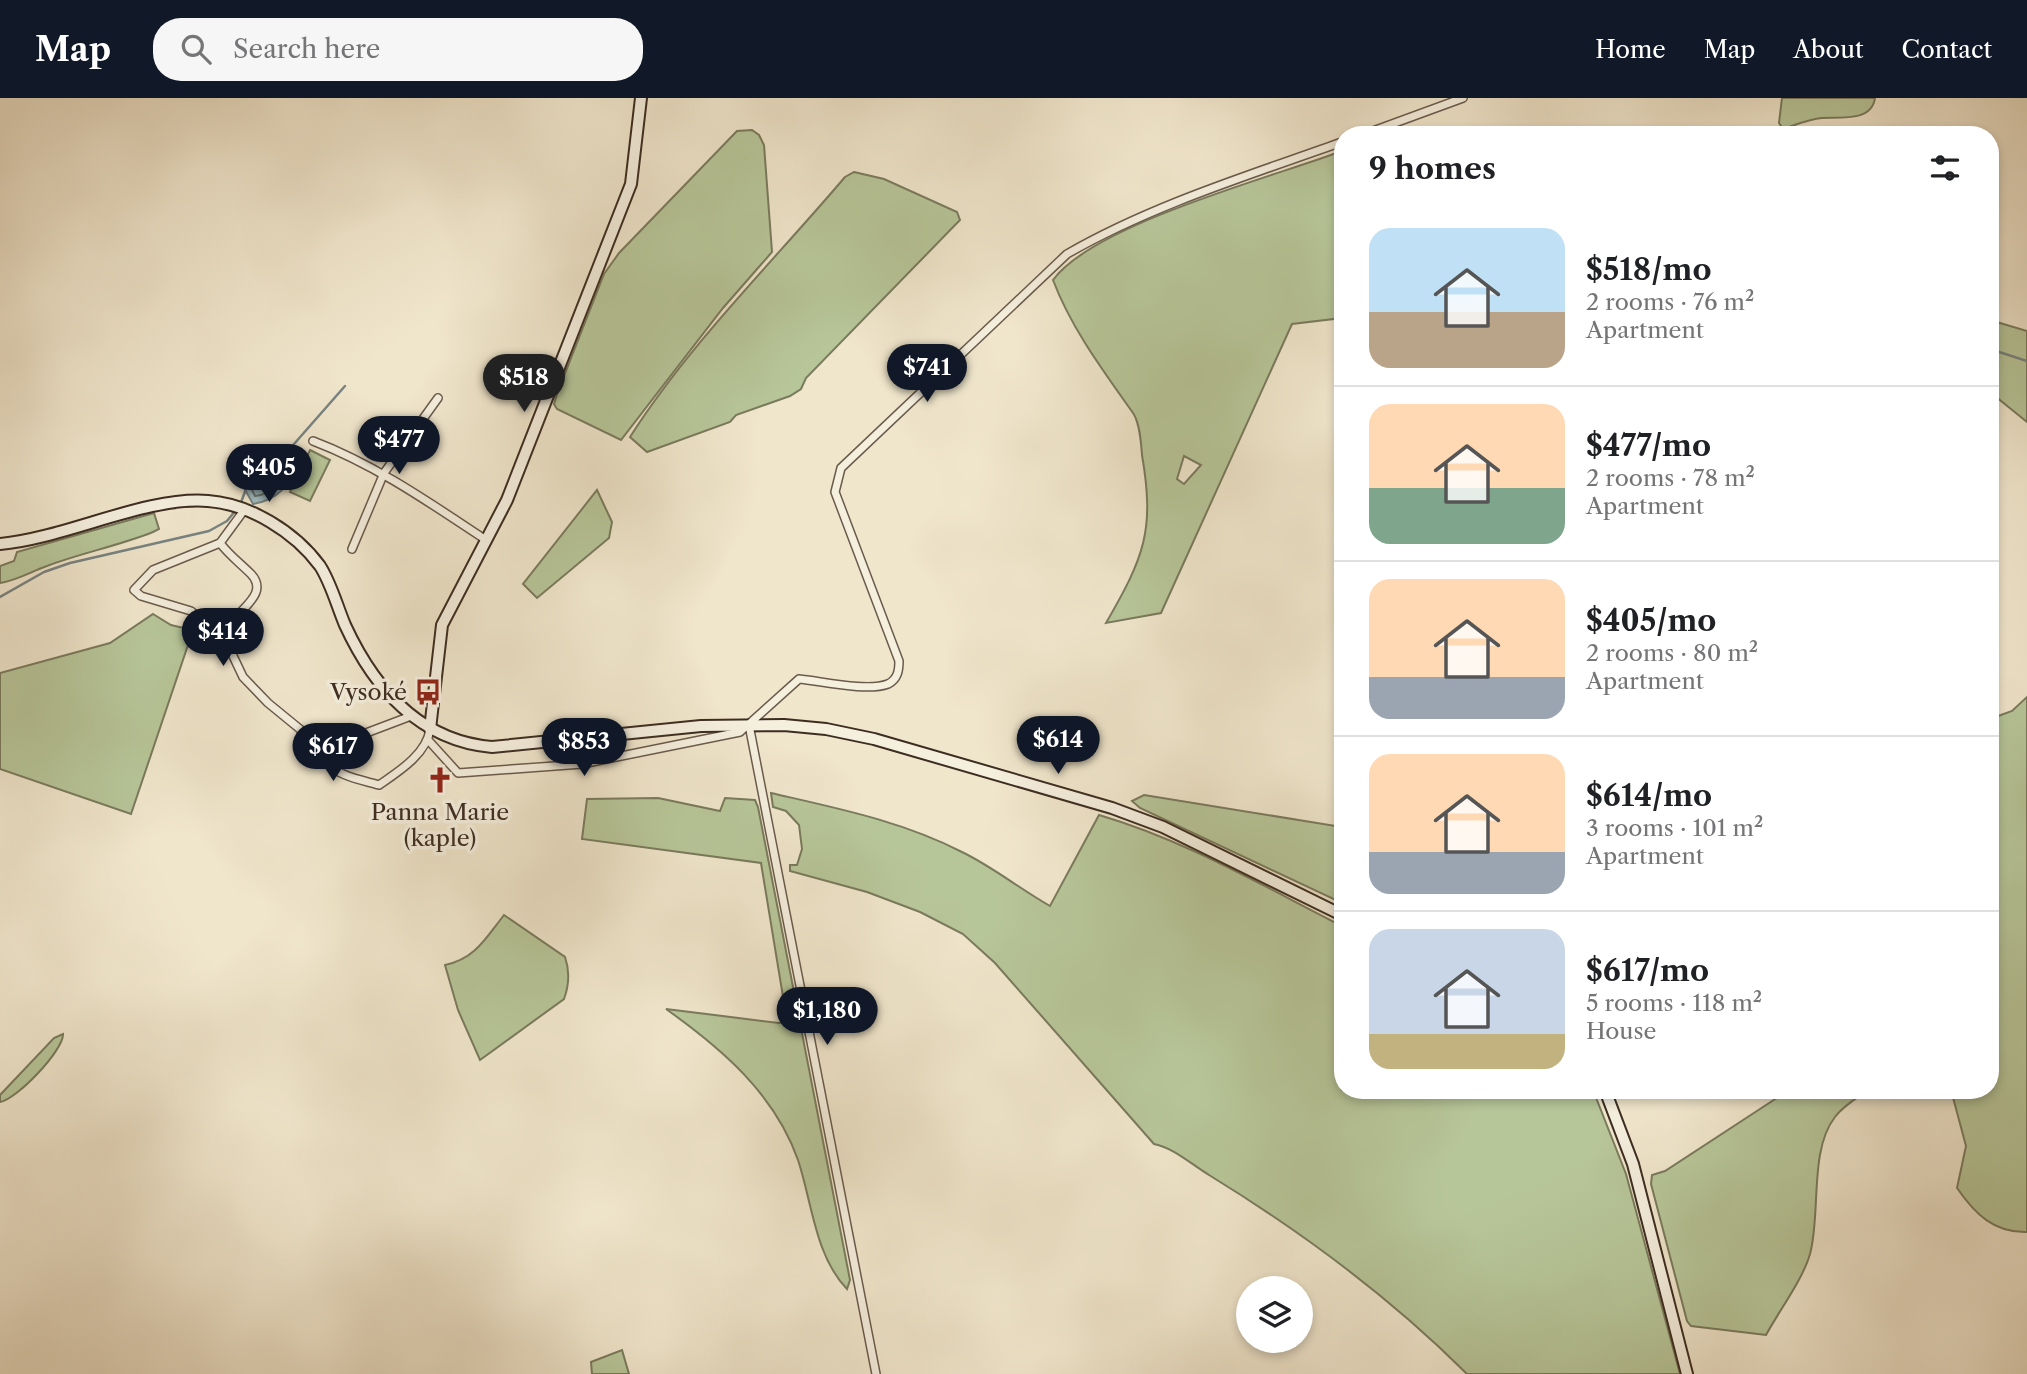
<!DOCTYPE html>
<meta charset="utf-8">
<style>
body{margin:0;font-family:"Libre Caslon Text",serif;background:#f6f6f6;color:#202124;height:100vh;display:flex;flex-direction:column;font-size:26px;white-space:nowrap}
*{box-sizing:border-box;margin:0}
p{font-size:23px;color:#757577}
.icon{flex:none;width:38px;height:38px;fill:none;stroke:currentColor;stroke-width:2;stroke-linecap:round;stroke-linejoin:round}
.map{position:relative;flex:1;overflow:hidden}
.drawer{position:absolute;left:1334px;top:28px;width:665px;height:973px;display:flex;flex-direction:column;background:#fff;border-radius:28px;box-shadow:0 4px 10px #0003}
.drawer>*{flex:none}
.controls{position:absolute;left:1236px;top:1178px;display:grid;gap:14px}
.controls a{display:grid;place-items:center;width:77px;height:77px;border-radius:50%;background:#fff;box-shadow:0 4px 10px #0003;font-size:35px}
.price{position:absolute;translate:-50% -60px;padding:0 16px;border-radius:24px;background:#111827;color:#fff;font-size:23px;line-height:46px;filter:drop-shadow(0 2px 4px #0008)}
.price::after{content:'';position:absolute;left:50%;top:42px;width:21px;height:16px;margin-left:-10px;background:inherit;clip-path:polygon(0 0,100% 0,50% 100%)}
.price.on{background:#222;color:#fff}
ul{padding:0;list-style:none}
li{display:flex;align-items:center;gap:21px;height:175px;padding:0 35px}
li+li{border-top:2px solid #e0e0e0}
li span{display:grid;place-items:center;flex:none;width:196px;height:140px;border-radius:21px;color:#555}
li>.icon{margin-inline-start:auto}
span .icon{width:84px;height:84px;fill:#fffc;stroke-width:1}
li b{font-size:30px}
h2{display:flex;justify-content:space-between;align-items:center;height:84px;padding:0 35px;font-size:30px}
header{display:flex;align-items:center;gap:42px;box-sizing:border-box;height:98px;padding:0 35px;background:#111827;color:#fff}
header strong{font-size:33px}
nav{display:flex;gap:38px;margin-inline-start:auto;font-size:24px}
.search{width:490px;height:63px;background:#f6f6f6;display:flex;align-items:center;gap:18px;box-sizing:border-box;padding:0 24px;border-radius:28px;color:#757577;font-size:26px}
.map>svg:first-child{display:block}
</style>
<header>
<strong>Map</strong>
<div class="search"><svg class="icon" aria-label="search" viewBox="0 0 24 24"><circle cx="10" cy="10" r="6"/><path d="M15 15l6 6"/></svg>Search here</div>
<nav><a>Home</a><a>Map</a><a>About</a><a>Contact</a></nav>
</header>
<div class="map">
<svg width="2027" height="1276" viewBox="0 0 2027 1276">
<rect width="100%" height="100%" fill="#f0e6cc"/>
<filter id="stains"><feTurbulence type="fractalNoise" baseFrequency=".00286" numOctaves="4"/><feColorMatrix values="0 0 0 0 .2 0 0 0 0 .09 0 0 0 0 .02 0 0 0 .5 -.17"/></filter>
<radialGradient id="worn" r=".72"><stop offset=".6" stop-color="#630" stop-opacity="0"/><stop offset="1" stop-color="#630" stop-opacity=".3"/></radialGradient>
<g fill="#b7c699" stroke="#7a7a5d" stroke-width="2" fill-rule="evenodd">
<path d="M1782,0H1875C1872,24 1840,19 1822,20C1809,21 1795,27 1783,31L1779,25Z"/>
<polygon points="752,32 759,37 764,47 772,154 723,210 621,342 557,311 554,306 557,296 604,176 619,155 737,33"/>
<path d="M1342,53V220L1292,226L1161,515L1106,525C1144,459 1155,433 1142,357C1141,345 1140,325 1133,315C1104,274 1071,230 1053,182C1094,126 1273,79 1342,53ZM1184,358L1201,367L1184,386L1177,381Z"/>
<path d="M854,74L884,81L957,114L960,122L806,280L801,291L790,298L736,317L730,324L647,354L630,339C690,245 773,164 845,79Z"/>
<polygon points="1990,222 2027,233 2027,324 1990,294"/>
<polygon points="310,352 330,362 310,403 290,394"/>
<polygon points="597,392 612,424 609,440 537,500 523,486"/>
<path d="M154,415L159,431L153,434C118,448 81,455 47,468C30,474 18,482 0,485V468L14,463L17,454Z"/>
<polygon points="153,516 171,527 184,530 190,541 131,716 0,671 0,575 110,545"/>
<path d="M2027,599V1134C1994,1135 1975,1116 1957,1090L1966,1048L1951,992H1990V621L2012,613Z"/>
<path d="M771,695C836,710 902,723 962,754C993,769 1020,791 1050,808L1099,717C1185,742 1263,788 1342,828V992H1593L1626,1076L1680,1276H1467C1390,1199 1302,1134 1209,1077C1191,1066 1174,1050 1154,1046L995,865L963,836L920,814L867,794L790,773V767H797L802,751L799,727L786,713L773,709Z"/>
<polygon points="1144,697 1342,729 1342,805 1140,710 1132,703"/>
<path d="M658,700L720,713L725,700L755,702L758,709L850,1182L847,1191C815,1158 812,1104 798,1062C775,996 721,950 666,911L779,925L787,923L761,765L582,741L587,701Z"/>
<path d="M504,817L565,859C570,873 569,887 564,901L480,962L458,912L445,867C475,861 486,840 504,817Z"/>
<path d="M63,936C64,952 16,1002 0,1004V997L54,940Z"/>
<path d="M1789,992H1868C1857,1000 1843,1008 1835,1019C1809,1052 1821,1116 1810,1156C1803,1181 1779,1213 1766,1237L1691,1228L1687,1223L1651,1086L1652,1077L1665,1073Z"/>
<polygon points="622,1252 629,1276 592,1276 591,1264"/>
</g>
<path fill="#9fbdc2" stroke="#788382" stroke-width="2" d="M273,350L292,356L297,364C291,387 278,402 253,406L233,370C242,358 260,354 273,350Z"/>
<g fill="none" stroke-linecap="round" stroke-linejoin="round">
<g stroke="#6e7572" stroke-width="2">
<path d="M275,357L285,360L288,366C285,383 273,396 255,398L242,371Z"/>
<path d="M274,366L278,368C276,377 268,387 259,387L254,374Z"/>
</g>
<g stroke="#788382" stroke-width="2.5">
<polyline points="1990,251 2027,263"/>
<polyline points="287,354 345,288"/>
<polyline points="240,407 246,391"/>
<polyline points="0,499 44,474 70,465 209,433 227,423 236,412"/>
</g>
<g stroke="#6a5b4c" stroke-width="10">
<g id="street">
<polyline points="1362,37 1463,0"/>
<path d="M313,343C376,367 430,405 486,442"/>
<path d="M220,445C229,457 240,465 251,476C268,494 244,508 234,522C230,528 228,535 225,541L243,579L268,605L301,632L337,646"/>
<polyline points="352,451 384,375 438,300"/>
<polyline points="225,541 191,513 141,498 134,492 153,472 220,445 245,411"/>
<path d="M411,618L337,646L326,663C336,678 362,682 379,687C398,674 427,656 430,631"/>
<polyline points="749,627 876,1276"/>
<path d="M429,643L458,675L582,666L740,634L799,581C821,583 867,594 888,586C898,581 899,572 899,563L835,394L841,370L1067,156C1152,107 1250,77 1342,44"/>
</g>
</g>
<g stroke="#3d2d21" stroke-width="14">
<g id="secondary">
<path d="M0,446C66,440 146,398 208,403C250,406 295,434 320,468C331,485 337,508 345,527C374,590 420,643 492,649L701,628L784,627L826,631L874,641L1112,710L1163,729L1342,817"/>
<polyline points="430,631 442,527 507,402 631,86 641,0"/>
<polyline points="1605,992 1633,1066 1687,1276"/>
</g>
</g>
<use href="#street" stroke="#f5efde" stroke-width="7"/>
<use href="#secondary" stroke="#f5efde" stroke-width="10"/>
</g>
<defs>
<g id="bus-bare" transform="scale(2.1)"><path d="M-5-6H5V4H4V6H2V4H-2V6H-4V4H-5ZM-3.5-4V0h7V-4ZM-3.5 1.2v1.5H-2V1.2ZM2 1.2v1.5H3.5V1.2Z" fill="#8f2418" stroke="#f5efde" stroke-width="2.5" paint-order="stroke"/></g>
<g id="church-bare" transform="scale(2.1)"><path d="M-1.2-6h2.4v3.5h3.3v2.4h-3.3V6h-2.4V-.1h-3.3v-2.4h3.3Z" fill="#8f2418" stroke="#f5efde" stroke-width="2.5" paint-order="stroke"/></g>
</defs>
<g fill-rule="evenodd">
<use href="#bus-bare" x="428" y="594"/>
<use href="#church-bare" x="440" y="682"/>
</g>
<g text-anchor="middle" stroke-width="7" stroke-linejoin="round" paint-order="stroke">
<g font-size="23" fill="#3d2d21" stroke="#f5efde" text-anchor="end">
<text x="407" y="602">Vysoké</text>
<text x="440" y="722" text-anchor="middle">Panna Marie<tspan x="440" dy="26">(kaple)</tspan></text>
</g>
</g>
<rect width="100%" height="100%" filter="url(#stains)"/>
<rect width="100%" height="100%" fill="url(#worn)"/>
</svg>
<div class="controls">
<a><svg class="icon" aria-label="layers" viewBox="0 0 24 24"><path d="M12 4l9 5-9 5-9-5zM3 14l9 5 9-5"/></svg></a>
</div>
<b class="price" style="left:927px;top:306px">$741</b>
<b class="price on" style="left:524px;top:316px">$518</b>
<b class="price" style="left:399px;top:378px">$477</b>
<b class="price" style="left:269px;top:406px">$405</b>
<b class="price" style="left:223px;top:570px">$414</b>
<b class="price" style="left:1058px;top:678px">$614</b>
<b class="price" style="left:584px;top:680px">$853</b>
<b class="price" style="left:333px;top:685px">$617</b>
<b class="price" style="left:827px;top:949px">$1,180</b>
<section class="drawer">
<h2>9 homes<svg class="icon" aria-label="filters" viewBox="0 0 24 24"><path d="M4 7h16M4 17h16"/><circle cx="9" cy="7" r="2"/><circle cx="15" cy="17" r="2"/></svg></h2>
<ul>
<li><span style="background:linear-gradient(#bfe0f5 60%,#b9a48a 0)"><svg class="icon" aria-label="home" viewBox="0 0 24 24"><path d="M3 11l9-7 9 7M6 9v11h12V9"/></svg></span><div><b>$518/mo</b><p>2 rooms · 76 m²</p><p>Apartment</p></div></li>
<li><span style="background:linear-gradient(#ffd9b3 60%,#7fa58c 0)"><svg class="icon" aria-label="home" viewBox="0 0 24 24"><path d="M3 11l9-7 9 7M6 9v11h12V9"/></svg></span><div><b>$477/mo</b><p>2 rooms · 78 m²</p><p>Apartment</p></div></li>
<li><span style="background:linear-gradient(#ffd9b3 70%,#9aa5b1 0)"><svg class="icon" aria-label="home" viewBox="0 0 24 24"><path d="M3 11l9-7 9 7M6 9v11h12V9"/></svg></span><div><b>$405/mo</b><p>2 rooms · 80 m²</p><p>Apartment</p></div></li>
<li><span style="background:linear-gradient(#ffd9b3 70%,#9aa5b1 0)"><svg class="icon" aria-label="home" viewBox="0 0 24 24"><path d="M3 11l9-7 9 7M6 9v11h12V9"/></svg></span><div><b>$614/mo</b><p>3 rooms · 101 m²</p><p>Apartment</p></div></li>
<li><span style="background:linear-gradient(#c9d6e8 75%,#c2b280 0)"><svg class="icon" aria-label="home" viewBox="0 0 24 24"><path d="M3 11l9-7 9 7M6 9v11h12V9"/></svg></span><div><b>$617/mo</b><p>5 rooms · 118 m²</p><p>House</p></div></li>
</ul>
</section>
</div>
